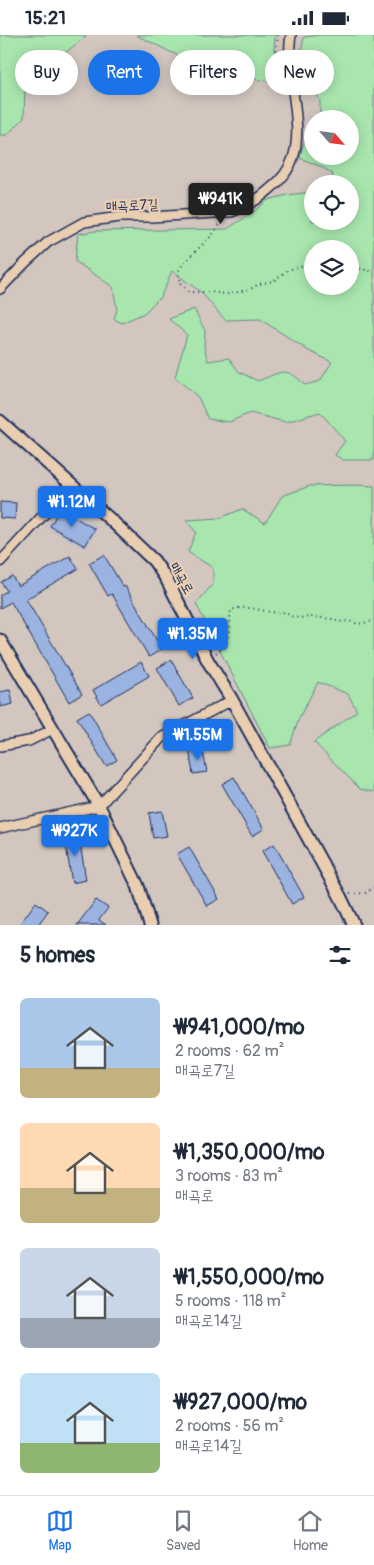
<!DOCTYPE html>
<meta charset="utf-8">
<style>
body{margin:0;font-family:Pangolin,"Poor Story",sans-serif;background:#f6f6f7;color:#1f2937;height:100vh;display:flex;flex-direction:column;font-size:19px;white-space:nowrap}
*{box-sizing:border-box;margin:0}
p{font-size:16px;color:#747a83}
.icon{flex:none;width:28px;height:28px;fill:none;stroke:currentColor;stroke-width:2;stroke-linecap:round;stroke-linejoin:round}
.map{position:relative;height:890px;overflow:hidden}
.side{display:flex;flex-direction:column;background:#fff;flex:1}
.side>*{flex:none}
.banner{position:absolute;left:15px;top:15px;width:345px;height:45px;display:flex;gap:10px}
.needle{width:32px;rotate:118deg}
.tools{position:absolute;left:304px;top:75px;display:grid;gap:10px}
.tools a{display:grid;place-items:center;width:55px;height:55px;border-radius:50%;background:#fff;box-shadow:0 2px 12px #0003;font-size:25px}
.price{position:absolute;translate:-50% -42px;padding:0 11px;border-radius:5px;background:#1a73e8;color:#fff;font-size:16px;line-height:32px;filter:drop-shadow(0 1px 2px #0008)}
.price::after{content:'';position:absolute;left:50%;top:30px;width:15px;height:11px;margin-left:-8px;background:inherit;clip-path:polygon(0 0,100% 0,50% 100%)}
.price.on{background:#222;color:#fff}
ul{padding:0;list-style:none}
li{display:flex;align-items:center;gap:15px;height:125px;padding:0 20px}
li span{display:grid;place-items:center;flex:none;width:140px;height:100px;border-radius:8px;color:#555}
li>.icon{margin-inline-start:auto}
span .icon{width:60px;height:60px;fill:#fffc;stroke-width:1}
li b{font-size:21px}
h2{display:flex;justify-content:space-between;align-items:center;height:60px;padding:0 20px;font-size:21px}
.pill{padding:0 18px;border-radius:22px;background:#fff;box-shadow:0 2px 12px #0003;font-size:18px;line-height:45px}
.pill.on{background:#1a73e8;color:#fff}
.status{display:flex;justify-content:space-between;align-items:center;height:35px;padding:0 25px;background:#fff;direction:ltr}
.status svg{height:14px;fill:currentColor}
.tab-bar{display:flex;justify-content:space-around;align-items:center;height:70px;border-top:1px solid #e0e1e3;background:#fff;font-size:14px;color:#747a83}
.tab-bar a{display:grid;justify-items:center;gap:2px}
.tab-bar .on{color:#1a73e8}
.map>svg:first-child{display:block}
</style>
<div class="status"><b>15:21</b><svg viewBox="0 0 49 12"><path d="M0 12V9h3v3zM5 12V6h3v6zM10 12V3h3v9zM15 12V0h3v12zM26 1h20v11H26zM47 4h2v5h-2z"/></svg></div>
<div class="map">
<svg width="374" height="890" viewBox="0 0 374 890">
<rect width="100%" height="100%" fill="#d2c6bf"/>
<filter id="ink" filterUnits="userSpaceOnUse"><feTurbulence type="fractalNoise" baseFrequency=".02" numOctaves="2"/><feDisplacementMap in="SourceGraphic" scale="10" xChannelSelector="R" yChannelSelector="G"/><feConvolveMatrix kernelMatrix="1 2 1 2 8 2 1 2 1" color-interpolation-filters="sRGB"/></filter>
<g filter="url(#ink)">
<polygon fill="#c2c0c9" points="69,468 98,492 86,515 44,492 62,469"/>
<g fill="#a8e6ad" stroke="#628a86" fill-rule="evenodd">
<polygon points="0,0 87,0 25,51 24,83 7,100 0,100"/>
<polygon points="136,0 275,0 274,14 280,48 235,41 219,56 185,24"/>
<path d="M320,0H374V425H343L335,420L345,406L320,377L286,387L250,378L229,387L208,384L198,362L175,342L187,300L169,284L194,274L205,296L204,312L208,326L229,323L239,337L258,346C282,337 285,330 305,350L320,346L332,327L309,316L260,284L225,285L201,257L172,236L161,261L144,278L122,288L114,284L117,275L113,252L75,226L78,199L95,196L227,194L251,179L268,165L287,160L312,157V186H350V149H330L333,139L322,132L300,123C302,112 305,102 312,93V121H350V84H320V66L300,23L304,2ZM312,214H350V251H312Z"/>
<polygon points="354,450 374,451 374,757 360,754 314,707 357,676 348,659 318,647 299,683 290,710 270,713 196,569 213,549 213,533 188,517 196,497 186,485 220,483 242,474 265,488 282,461 310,451"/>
</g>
<g fill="#9bb3e0" stroke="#1b2f5e">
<polygon points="0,467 16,468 15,484 0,483"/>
<polygon points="60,474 95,494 85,511 50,491"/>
<polygon points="104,520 123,552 125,551 162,614 149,622 112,559 108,561 89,528"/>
<polygon points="70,521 78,534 26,564 82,659 69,667 11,567 0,573 0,560 7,556 1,547 12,541 18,551"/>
<polygon points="171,625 193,663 179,671 157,633"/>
<polygon points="141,627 149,641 101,669 93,655"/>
<polygon points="10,655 13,669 0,672 0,657"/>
<polygon points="89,676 117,725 106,731 77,683"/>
<polygon points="202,712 207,737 193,739 189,714"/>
<polygon points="234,742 264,794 252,801 222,749"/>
<polygon points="162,776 167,801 153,803 149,778"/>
<polygon points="78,796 86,845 72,848 64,798"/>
<polygon points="274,809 304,862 292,869 262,816"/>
<polygon points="189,812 219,864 207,871 177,819"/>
<polygon points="96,865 108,873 99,885 106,890 77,890"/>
<polygon points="36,867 48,876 38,890 19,890"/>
</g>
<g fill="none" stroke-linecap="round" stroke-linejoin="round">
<g stroke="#1b2f5e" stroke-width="12">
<g id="minor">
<path d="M0,254L25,228L48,207L84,187L120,182H152L231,177C246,172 258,165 270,154C280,146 289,136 293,123C305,88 284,39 291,0"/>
<polyline points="0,527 71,450"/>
<polyline points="0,711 29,706 53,694"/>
<polyline points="0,793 99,771 161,703 232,665"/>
</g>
</g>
<g stroke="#1b2f5e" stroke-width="15">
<g id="tertiary">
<polyline points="0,386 112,486 154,526 167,545 208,626 232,665 340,861 354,890"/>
<polyline points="0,605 99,771 138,851 150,890"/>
</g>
</g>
<g stroke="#1b2f5e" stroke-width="2" stroke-dasharray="1 4" stroke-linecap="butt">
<polyline points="278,0 276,16 281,34"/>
<polyline points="222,186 213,199 183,229 178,237 180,249 189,257 209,257 227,259 238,257 250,254 259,249 273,246 288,235 312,228"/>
<polyline points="350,231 374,237"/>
<path d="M216,618C225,611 231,600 230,588C230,583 230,581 231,575C250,568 266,580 285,577L290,581L299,583L313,582L332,584L339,587L349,586L358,589L374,586"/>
<polyline points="350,859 366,858 374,852"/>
</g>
<use href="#minor" stroke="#eaceb1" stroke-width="9"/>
<use href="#tertiary" stroke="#eaceb1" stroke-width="11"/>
</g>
</g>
<g text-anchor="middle" stroke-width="4.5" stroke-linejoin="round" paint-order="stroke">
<g font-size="14" fill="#1b2f5e" stroke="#eaceb1">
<text transform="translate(132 170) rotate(-3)" y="5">매곡로7길</text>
<text transform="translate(182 543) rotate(60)" y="5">매곡로</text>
</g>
</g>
</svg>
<div class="tools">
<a><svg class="needle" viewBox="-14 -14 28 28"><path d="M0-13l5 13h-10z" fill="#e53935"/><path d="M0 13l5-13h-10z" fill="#747a83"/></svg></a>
<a><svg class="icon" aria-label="locate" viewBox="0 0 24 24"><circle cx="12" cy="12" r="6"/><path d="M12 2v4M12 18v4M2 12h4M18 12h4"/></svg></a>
<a><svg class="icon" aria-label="layers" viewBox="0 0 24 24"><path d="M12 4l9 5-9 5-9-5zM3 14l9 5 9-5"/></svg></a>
</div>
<b class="price on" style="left:221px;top:190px">₩941K</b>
<b class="price" style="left:72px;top:493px">₩1.12M</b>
<b class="price" style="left:193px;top:625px">₩1.35M</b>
<b class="price" style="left:198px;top:726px">₩1.55M</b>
<b class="price" style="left:75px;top:822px">₩927K</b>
<div class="banner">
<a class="pill">Buy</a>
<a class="pill on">Rent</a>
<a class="pill">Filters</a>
<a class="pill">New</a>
</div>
</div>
<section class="side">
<h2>5 homes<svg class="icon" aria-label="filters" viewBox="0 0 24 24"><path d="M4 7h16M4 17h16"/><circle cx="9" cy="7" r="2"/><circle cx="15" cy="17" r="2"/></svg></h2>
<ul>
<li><span style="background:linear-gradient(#a9c7e8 70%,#c2b280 0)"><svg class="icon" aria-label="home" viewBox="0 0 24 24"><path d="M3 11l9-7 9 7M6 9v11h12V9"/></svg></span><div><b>₩941,000/mo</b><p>2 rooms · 62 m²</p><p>매곡로7길</p></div></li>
<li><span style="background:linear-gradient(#ffd9b3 65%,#c2b280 0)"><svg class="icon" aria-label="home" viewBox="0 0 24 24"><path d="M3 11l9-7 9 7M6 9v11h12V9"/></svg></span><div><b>₩1,350,000/mo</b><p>3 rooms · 83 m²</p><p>매곡로</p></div></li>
<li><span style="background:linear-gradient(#c9d6e8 70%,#9aa5b1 0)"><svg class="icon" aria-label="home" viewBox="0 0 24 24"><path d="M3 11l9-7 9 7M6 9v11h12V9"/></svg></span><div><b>₩1,550,000/mo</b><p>5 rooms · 118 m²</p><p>매곡로14길</p></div></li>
<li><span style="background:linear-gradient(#bfe0f5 70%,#8fb573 0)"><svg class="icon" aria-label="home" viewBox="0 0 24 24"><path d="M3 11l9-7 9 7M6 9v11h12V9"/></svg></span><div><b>₩927,000/mo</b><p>2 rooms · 56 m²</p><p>매곡로14길</p></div></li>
</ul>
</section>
<nav class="tab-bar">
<a class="on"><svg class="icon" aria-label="map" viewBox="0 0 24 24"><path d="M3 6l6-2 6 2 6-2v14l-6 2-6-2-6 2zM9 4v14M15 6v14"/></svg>Map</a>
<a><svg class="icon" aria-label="saved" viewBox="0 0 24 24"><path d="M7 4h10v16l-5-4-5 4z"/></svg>Saved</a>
<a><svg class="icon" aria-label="home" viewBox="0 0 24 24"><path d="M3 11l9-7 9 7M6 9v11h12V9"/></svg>Home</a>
</nav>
